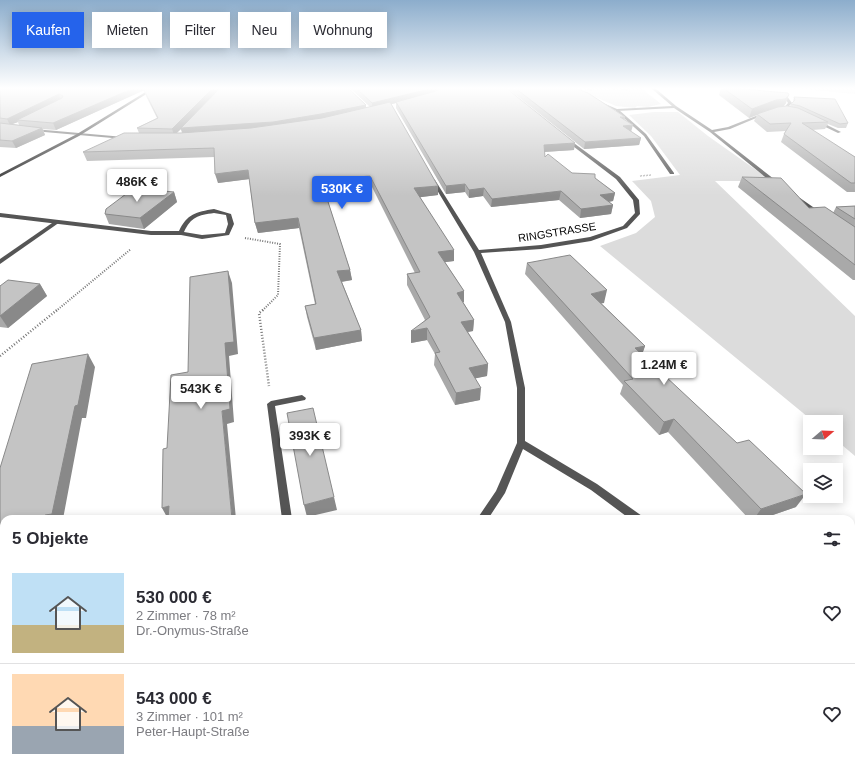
<!DOCTYPE html>
<html lang="de">
<meta charset="utf-8">
<style>
body{margin:0;font-family:Helvetica,sans-serif;background:#f2f2f3;color:#2b2b33;height:100vh;display:flex;flex-direction:column;font-size:15px;white-space:nowrap}
*{box-sizing:border-box;margin:0}
p{font-size:13px;color:#7c7c81}
.icon{flex:none;width:22px;height:22px;fill:none;stroke:currentColor;stroke-width:2;stroke-linecap:round;stroke-linejoin:round}
.map{position:relative;flex:1;overflow:hidden}
.details{position:absolute;left:0px;top:515px;width:855px;height:256px;display:flex;flex-direction:column;background:#fff;border-radius:12px 12px 0 0;box-shadow:0 2px 10px #0003}
.details>*{flex:none}
.hud{position:absolute;left:12px;top:12px;width:400px;height:36px;display:flex;gap:8px}
.needle{width:26px;rotate:71deg}
.controls{position:absolute;left:803px;top:415px;display:grid;gap:8px}
.controls a{display:grid;place-items:center;width:40px;height:40px;border-radius:0px;background:#fff;box-shadow:0 2px 10px #0003;font-size:20px}
.price{position:absolute;translate:-50% -34px;padding:0 9px;border-radius:4px;background:#fff;color:#222;font-size:13px;line-height:26px;filter:drop-shadow(0 1px 2px #0008)}
.price::after{content:'';position:absolute;left:50%;top:24px;width:12px;height:9px;margin-left:-6px;background:inherit;clip-path:polygon(0 0,100% 0,50% 100%)}
.price.active{background:#2563eb;color:#fff}
ul{padding:0;list-style:none}
li{display:flex;align-items:center;gap:12px;height:100px;padding:0 12px}
li+li{border-top:1px solid #e1e1e2}
li span{display:grid;place-items:center;flex:none;width:112px;height:80px;border-radius:0px;color:#555}
li>.icon{margin-inline-start:auto}
span .icon{width:48px;height:48px;fill:#fffc;stroke-width:1}
li b{font-size:17px}
h2{display:flex;justify-content:space-between;align-items:center;height:48px;padding:0 12px;font-size:17px}
.pill{padding:0 14px;border-radius:0px;background:#fff;box-shadow:0 2px 10px #0003;font-size:14px;line-height:36px}
.pill.active{background:#2563eb;color:#fff}
.map>svg:first-child{display:block}
</style>
<div class="map">
<svg width="855" height="771" viewBox="0 0 855 771">
<rect width="100%" height="100%" fill="#fff"/>
<g fill="#dcdcdc">
<polygon points="574,88 641,88 661,104 648,107 637,106 635,108 616,106"/>
<polygon points="793,88 855,88 855,94"/>
<polygon points="654,112 678,112 708,136 772,181 715,181 855,316 855,456 836,440 836,422 814,422 600,246 636,233 655,217 651,201 632,181 680,175 651,136 629,115"/>
</g>
<g fill="none" stroke-linecap="round" stroke-linejoin="round">
<g stroke="#777" stroke-width="1" stroke-dasharray="0.5 1" stroke-linecap="butt">
<polyline points="586,88 593,91"/>
<polyline points="613,89 619,88 630,91"/>
</g>
<polyline stroke="#777" stroke-width="1.5" stroke-dasharray="0.5 1" stroke-linecap="butt" points="640,176 651,175"/>
<g stroke="#777" stroke-width="2" stroke-dasharray="1 1.5" stroke-linecap="butt">
<polyline points="245,238 280,244 278,295 262,311"/>
<polyline points="56,311 131,249"/>
</g>
<g stroke="#777" stroke-width="2.5" stroke-dasharray="1 2" stroke-linecap="butt">
<polyline points="263,310 259,313 269,386"/>
<polyline points="0,356 57,310"/>
</g>
<g fill="#555" fill-rule="evenodd">
<polygon points="616,109 618,109 646,134 674,173 674,174 670,174 644,136 616,111"/>
<polygon points="55,221 60,222 0,264 0,259"/>
</g>
<g fill="#555" fill-rule="evenodd">
<polygon points="651,88 655,88 676,106 712,130 728,127 766,112 766,114 730,129 714,132 779,183 779,185 775,185 710,132 674,108 617,111 600,104 603,103 617,109 672,106"/>
<polygon points="786,95 792,103 784,111 782,110 788,103 784,96"/>
<polygon points="817,121 819,121 841,132 838,133 817,123"/>
<polygon points="34,129 124,137 126,138 124,139 33,131"/>
<polygon points="565,138 567,138 620,177 639,200 640,214 627,228 591,241 541,249 481,253 511,322 525,388 525,441 597,484 642,516 643,519 630,519 591,490 523,449 505,493 488,519 477,519 496,491 517,443 517,388 505,322 474,252 431,180 433,179 435,180 479,250 541,245 590,237 623,226 635,213 633,200 616,179 565,140"/>
<polygon points="796,198 800,198 823,214 818,215 796,200"/>
<path d="M214,209L231,214L234,224L229,235L202,239L181,235H151L0,217V213L151,231H179C187,214 196,212 214,209ZM214,213L226,215L228,224L225,233L202,235L184,232C191,217 198,215 214,213Z"/>
<polygon points="302,395 306,398 305,400 275,406 292,519 282,519 267,404 271,401"/>
<polygon points="141,767 161,767 159,771 139,771"/>
<polygon points="320,767 334,767 335,771 321,771"/>
<rect x="812" y="767" width="14" height="4"/>
</g>
<polygon fill="#222" fill-rule="evenodd" points="152,88 156,88 79,136 0,177 0,174 77,134"/>
</g>
<g fill="#a9a9a9" fill-rule="evenodd">
<path d="M0,88H348L366,105V108L370,107L350,88H506L574,150L544,152L545,157L572,173L595,178L615,193L613,201L609,202L613,205L611,214L580,218L559,200L491,207L483,196L469,198L465,192L446,194L396,108V103L391,104L438,195L420,197L454,261L445,262L464,291V302H463L474,320L473,331L468,332L488,364L487,376L475,378L480,400L455,405L434,365L435,354L427,340L411,343L425,320L407,285V274L415,273L371,185L324,189L350,270L352,280L342,282L361,330L362,341L316,350L307,317L305,306L315,304L299,228L258,233L255,223L249,179L218,183L215,157L87,161L83,152L139,133L137,128L157,118L146,96L144,90L56,130L43,129L45,135L16,148L0,147ZM18,122L19,125L12,124ZM181,129L182,133H177Z"/>
<polygon points="507,88 575,88 625,117 624,120 631,132 641,138 639,145 584,149"/>
<polygon points="721,88 731,88 786,103 784,106 790,106 791,104 793,102 794,97 848,123 846,128 838,128 828,124 825,129 812,130 855,157 855,192 847,192 781,142 784,134 786,131 767,132 754,121 757,115 749,118 719,95"/>
<polygon points="742,177 809,208 833,213 836,207 855,206 855,280 853,280 738,187"/>
<polygon points="174,192 177,202 144,229 109,224 105,214"/>
<polygon points="527,263 604,303 601,303 645,346 642,354 796,507 761,519 749,519 668,432 659,435 620,394 623,385 525,274"/>
<polygon points="40,284 47,296 8,328 0,327 0,286"/>
<polygon points="855,536 855,617 851,613 851,537"/>
<polygon points="436,767 534,767 535,771 437,771"/>
</g>
<g fill="#898989">
<polygon points="134,88 149,88 56,130 53,123"/>
<polygon points="213,88 221,88 366,105 366,111 322,121 183,135 181,129 174,135 172,129"/>
<polygon points="428,88 442,88 421,97 396,102 396,103 372,109 372,103"/>
<polygon points="59,94 61,101 17,120 18,122 10,125 7,119"/>
<polygon points="789,95 786,103 782,108 772,109 749,118 752,109"/>
<polygon points="620,117 625,117 623,124"/>
<polygon points="633,125 631,132 623,126"/>
<polygon points="42,128 45,135 16,148 12,141"/>
<polygon points="641,138 639,145 584,149 585,142"/>
<polygon points="575,143 574,150 543,152 544,145"/>
<polygon points="248,170 250,179 218,183 215,174"/>
<polygon points="370,176 371,185 322,189 321,180"/>
<polygon points="465,184 465,192 446,194 446,186"/>
<polygon points="438,186 438,195 414,198 414,188"/>
<polygon points="484,188 483,196 469,198 469,190"/>
<polygon points="561,191 559,200 491,207 492,199"/>
<polygon points="174,192 177,202 144,229 140,218"/>
<polygon points="615,193 613,201 598,203 600,195"/>
<polygon points="613,205 611,214 580,218 581,209"/>
<polygon points="298,218 299,228 258,233 255,223"/>
<polygon points="454,250 454,261 438,263 438,252"/>
<polygon points="350,270 352,280 339,282 337,271"/>
<polygon points="228,271 232,283 238,354 229,356 234,422 227,424 236,519 232,519 222,411"/>
<polygon points="40,284 47,296 8,328 0,316"/>
<polygon points="607,290 604,303 589,306 591,294"/>
<polygon points="464,291 464,302 456,304 457,293"/>
<polygon points="474,320 473,331 461,333 461,322"/>
<polygon points="427,328 427,340 411,343 411,331"/>
<polygon points="361,330 362,341 316,350 314,338"/>
<polygon points="645,346 641,358 635,348"/>
<polygon points="88,354 95,367 86,418 82,418 63,519 45,519"/>
<polygon points="488,364 487,376 468,380 469,368"/>
<polygon points="481,388 480,400 455,405 456,393"/>
<polygon points="674,419 668,432 659,435 664,422"/>
<polygon points="806,494 796,507 761,519 754,519 761,509"/>
<polygon points="334,497 337,510 307,517 304,505"/>
<polygon points="169,506 174,519 168,519 162,508"/>
<polygon points="4,645 4,718 0,736 0,662"/>
</g>
<g fill="#c4c4c4" stroke="#898989">
<polygon points="0,88 134,88 53,123 17,120 62,98 63,96 59,94 7,119 0,118"/>
<polygon points="147,88 213,88 172,129 137,128 158,118 144,90"/>
<polygon points="220,88 348,88 366,105 321,114 273,122 181,128"/>
<polygon points="356,88 428,88 421,91 372,103"/>
<polygon points="440,88 506,88 575,143 544,145 545,157 548,154 572,173 595,174 595,178 615,193 600,195 613,205 581,209 561,191 492,199 484,188 469,190 465,184 446,186 396,102 436,91"/>
<polygon points="515,88 575,88 588,93 625,117 620,117 633,125 623,126 641,138 585,142"/>
<polygon points="723,88 731,88 788,93 789,95 785,99 776,100 752,109"/>
<polygon points="794,97 835,99 848,123 840,124 800,106 791,104 795,100"/>
<polygon points="390,102 438,186 414,188 454,250 438,252 464,291 457,293 474,320 461,322 488,364 469,368 481,388 456,393 435,353 440,352 427,328 411,331 430,317 407,274 420,272 370,176 321,180 350,270 337,271 361,330 314,338 305,306 316,304 298,218 255,223 248,170 215,174 214,148 83,152 124,133 180,133 251,128 322,118"/>
<polygon points="787,106 798,108 828,122 802,123 855,157 855,183 851,183 784,134 791,123 770,124 757,114 778,107"/>
<polygon points="0,123 42,128 12,141 0,140"/>
<polygon points="742,177 781,178 809,208 825,207 855,227 855,265"/>
<polygon points="134,188 174,192 140,218 105,214 106,209"/>
<polygon points="855,206 855,219 836,207"/>
<polygon points="570,255 607,290 591,294 645,346 635,348 737,443 749,440 806,494 761,509 674,419 664,422 624,381 633,379 527,263"/>
<polygon points="228,271 234,342 225,343 230,409 222,411 232,519 168,519 169,506 162,508 163,449 167,448 171,375 188,372 190,277"/>
<polygon points="8,280 40,284 0,316 0,286"/>
<polygon points="88,354 78,405 75,406 52,514 45,515 45,519 4,519 4,645 0,662 0,468 32,364"/>
<polygon points="313,408 334,497 304,505 287,413"/>
<polygon points="855,536 855,592 851,588 851,537"/>
<polygon points="439,767 534,767 535,771 441,771"/>
</g>
<linearGradient id="sky" x2="0" y2="1"><stop stop-color="#8cadcc"/><stop offset="0.45" stop-color="#fff"/><stop offset="1" stop-color="#fff" stop-opacity="0"/></linearGradient>
<rect width="855" height="196" fill="url(#sky)"/>
<g text-anchor="middle" stroke-width="4" stroke-linejoin="round" paint-order="stroke">
<g font-size="11" fill="#000" stroke="#fff">
<text transform="translate(557 232) rotate(-9)" y="4">RINGSTRASSE</text>
</g>
</g>
</svg>
<div class="controls">
<a><svg class="needle" viewBox="-14 -14 28 28"><path d="M0-13l5 13h-10z" fill="#e53935"/><path d="M0 13l5-13h-10z" fill="#7c7c81"/></svg></a>
<a><svg class="icon" aria-label="layers" viewBox="0 0 24 24"><path d="M12 4l9 5-9 5-9-5zM3 14l9 5 9-5"/></svg></a>
</div>
<b class="price" style="left:137px;top:203px">486K €</b>
<b class="price active" style="left:342px;top:210px">530K €</b>
<b class="price" style="left:664px;top:386px">1.24M €</b>
<b class="price" style="left:201px;top:410px">543K €</b>
<b class="price" style="left:310px;top:457px">393K €</b>
<div class="hud">
<a class="pill active">Kaufen</a>
<a class="pill">Mieten</a>
<a class="pill">Filter</a>
<a class="pill">Neu</a>
<a class="pill">Wohnung</a>
</div>
<section class="details">
<h2>5 Objekte<svg class="icon" aria-label="filters" viewBox="0 0 24 24"><path d="M4 7h16M4 17h16"/><circle cx="9" cy="7" r="2"/><circle cx="15" cy="17" r="2"/></svg></h2>
<ul>
<li><span style="background:linear-gradient(#bfe0f5 65%,#c2b280 0)"><svg class="icon" aria-label="home" viewBox="0 0 24 24"><path d="M3 11l9-7 9 7M6 9v11h12V9"/></svg></span><div><b>530 000 €</b><p>2 Zimmer · 78 m²</p><p>Dr.-Onymus-Straße</p></div><svg class="icon" aria-label="heart" viewBox="0 0 24 24"><path d="M12 20l-8-8c-3-5 5-10 8-4 3-6 11-1 8 4z"/></svg></li>
<li><span style="background:linear-gradient(#ffd9b3 65%,#9aa5b1 0)"><svg class="icon" aria-label="home" viewBox="0 0 24 24"><path d="M3 11l9-7 9 7M6 9v11h12V9"/></svg></span><div><b>543 000 €</b><p>3 Zimmer · 101 m²</p><p>Peter-Haupt-Straße</p></div><svg class="icon" aria-label="heart" viewBox="0 0 24 24"><path d="M12 20l-8-8c-3-5 5-10 8-4 3-6 11-1 8 4z"/></svg></li>
</ul>
</section>
</div>
